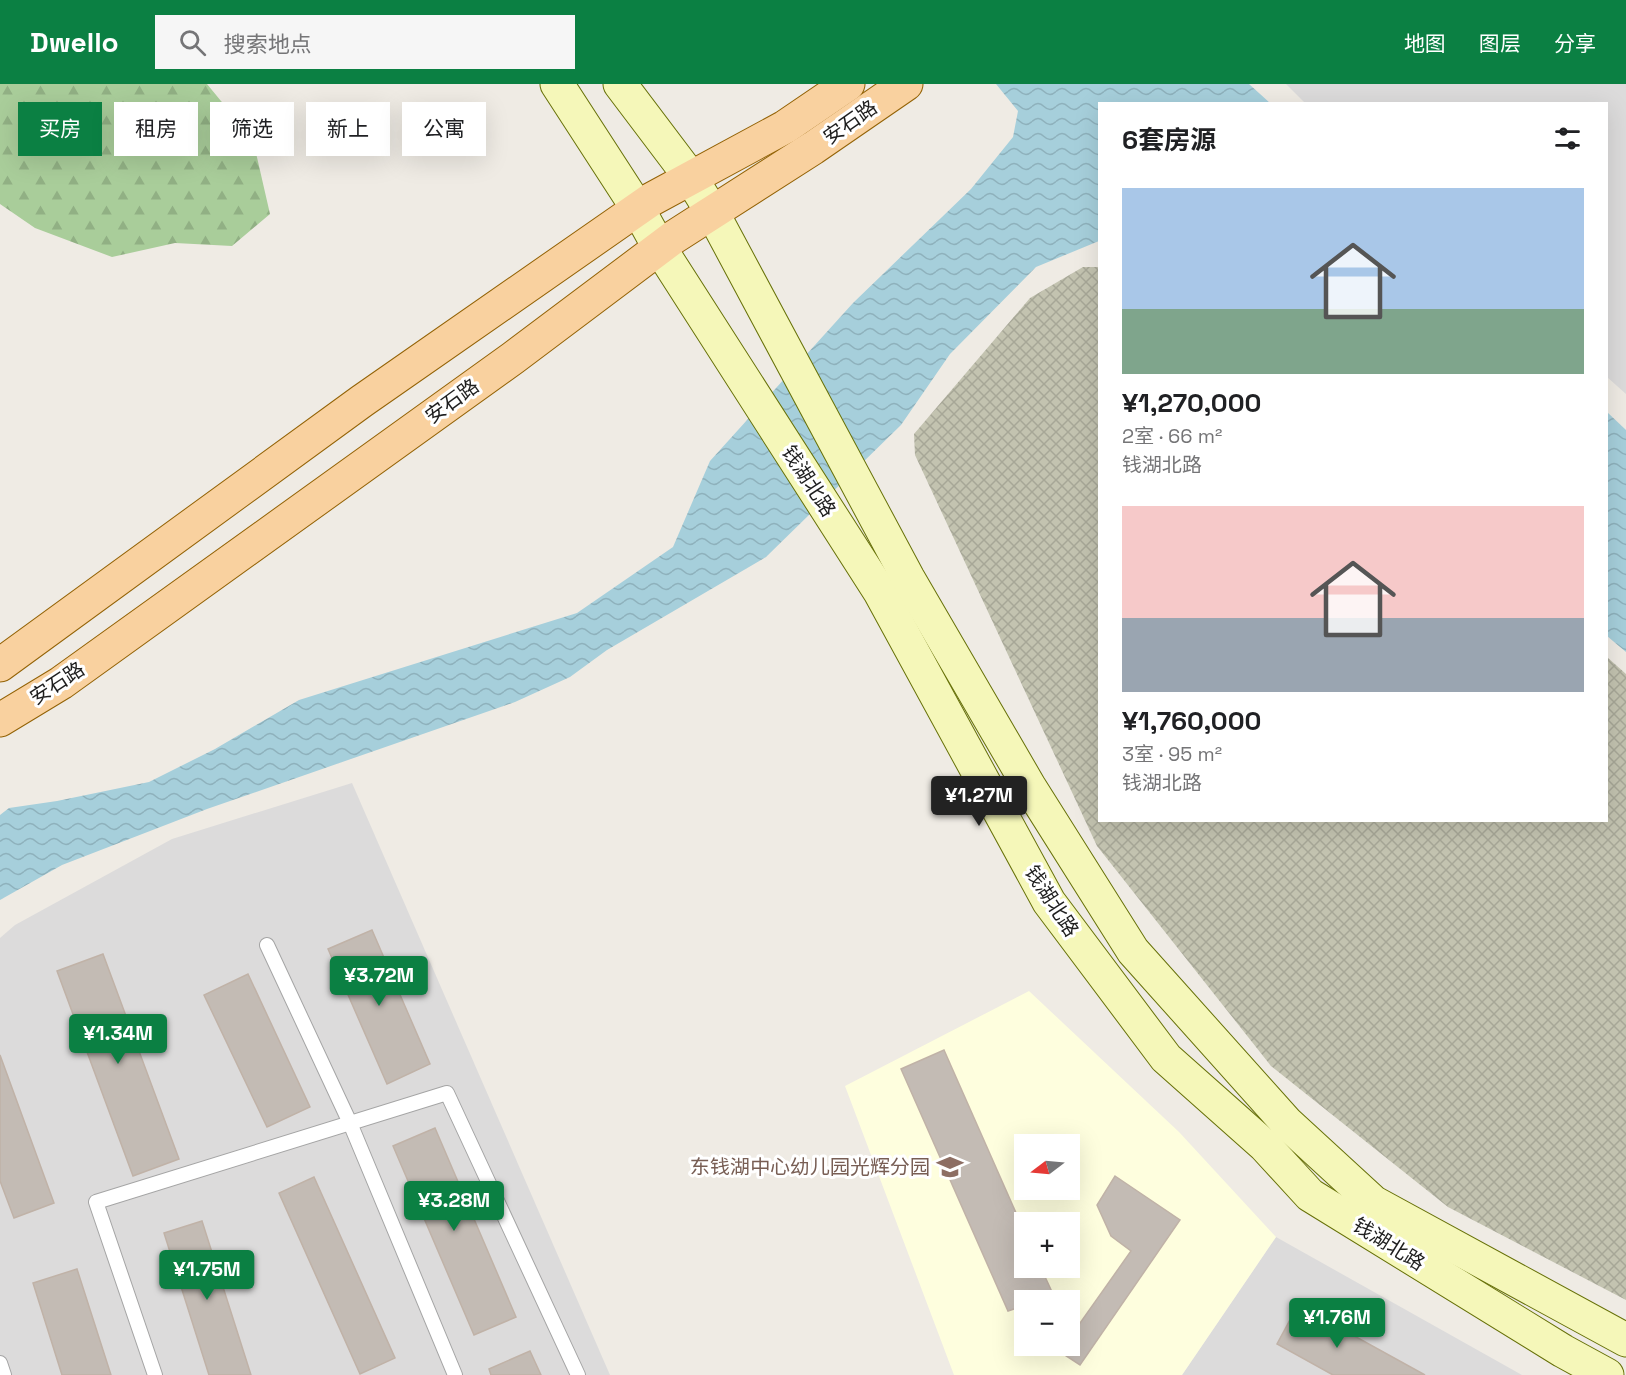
<!DOCTYPE html>
<html lang="zh">
<meta charset="utf-8">
<style>
body{margin:0;font-family:"Space Grotesk","Noto Sans SC",sans-serif;background:#f6f6f6;color:#202124;height:100vh;display:flex;flex-direction:column;font-size:22px;white-space:nowrap}
*{box-sizing:border-box;margin:0}
p{font-size:20px;color:#757577}
.icon{flex:none;width:33px;height:33px;fill:none;stroke:currentColor;stroke-width:2;stroke-linecap:round;stroke-linejoin:round}
.map{position:relative;flex:1;overflow:hidden}
.side{position:absolute;left:1098px;top:18px;width:510px;height:720px;display:flex;flex-direction:column;background:#fff;border-radius:0px;box-shadow:0 6px 24px #0002}
.side>*{flex:none}
.banner{position:absolute;left:18px;top:18px;width:570px;height:54px;display:flex;gap:12px}
.needle{width:39px;rotate:254deg}
.controls{position:absolute;left:1014px;top:1050px;display:grid;gap:12px}
.controls a{display:grid;place-items:center;width:66px;height:66px;border-radius:0px;background:#fff;box-shadow:0 6px 24px #0002;font-size:30px}
.price{position:absolute;translate:-50% -51px;padding:0 14px;border-radius:6px;background:#0b8043;color:#fff;font-size:20px;line-height:39px;filter:drop-shadow(0 2px 3px #0008)}
.price::after{content:'';position:absolute;left:50%;top:36px;width:18px;height:14px;margin-left:-9px;background:inherit;clip-path:polygon(0 0,100% 0,50% 100%)}
.price.on{background:#222;color:#fff}
ul{padding:0;list-style:none}
li{display:grid;align-content:center;gap:12px;height:318px;padding:0 24px}
li span{display:grid;place-items:center;height:186px;border-radius:0px;color:#555}
li>.icon{margin-inline-start:auto}
span .icon{width:108px;height:108px;fill:#fffc;stroke-width:1}
li b{font-size:26px}
h2{display:flex;justify-content:space-between;align-items:center;height:72px;padding:0 24px;font-size:26px}
.chip{padding:0 21px;border-radius:0px;background:#fff;box-shadow:0 6px 24px #0002;font-size:21px;line-height:54px}
.chip.on{background:#0b8043;color:#fff}
header{display:flex;align-items:center;gap:36px;box-sizing:border-box;height:84px;padding:0 30px;background:#0b8043;color:#fff}
header strong{font-size:28px}
nav{display:flex;gap:33px;margin-inline-start:auto;font-size:21px}
.search{width:420px;height:54px;background:#f6f6f6;display:flex;align-items:center;gap:15px;box-sizing:border-box;padding:0 21px;border-radius:0px;color:#757577;font-size:22px}
.map>svg:first-child{display:block}
</style>
<header>
<strong>Dwello</strong>
<div class="search"><svg class="icon" aria-label="search" viewBox="0 0 24 24"><circle cx="10" cy="10" r="6"/><path d="M15 15l6 6"/></svg>搜索地点</div>
<nav><a>地图</a><a>图层</a><a>分享</a></nav>
</header>
<div class="map">
<svg width="1626" height="1291" viewBox="0 0 1626 1291">
<defs>
<pattern id="construction-cross-hatch" width="8" height="8" patternUnits="userSpaceOnUse" patternTransform="scale(1.5)"><rect width="8" height="8" fill="#c3c3b0"/><path d="M0 0l8 8M0 8l8-8" fill="none" stroke="#a7a797"/></pattern>
<pattern id="forest-firs" width="22" height="20" patternUnits="userSpaceOnUse" patternTransform="scale(1.5)"><rect width="22" height="20" fill="#a9cd9a"/><path d="M5 1l3.5 6h-7zM16 11l3.5 6h-7z" fill="#91b084"/></pattern>
<pattern id="water-waves" width="16" height="10" patternUnits="userSpaceOnUse" patternTransform="scale(1.5)"><rect width="16" height="10" fill="#a6cfdb"/><path d="M0 5q4-4 8 0t8 0" fill="none" stroke="#8eb1bc"/></pattern>
</defs>
<rect width="100%" height="100%" fill="#efebe4"/>
<g fill="#dcdbdb">
<polygon points="1286,0 1626,0 1626,310 1607,293 1606,20 1305,19"/>
<polygon points="352,699 610,1291 0,1291 0,854 15,841 172,755"/>
<polygon points="1276,1153 1522,1291 1182,1291"/>
</g>
<path fill="#fefede" fill-rule="evenodd" d="M1029,907L1179,1048L1276,1153L1182,1291H954L845,1002ZM1024,1060H1070V1106H1024ZM1024,1138H1070V1184H1024ZM1024,1216H1070V1262H1024Z"/>
<polygon fill="url(#construction-cross-hatch)" points="1083,183 1100,183 1100,736 1606,736 1607,573 1626,590 1626,1216 1448,1123 1271,982 1097,762 915,371 914,350 1030,214"/>
<polygon fill="url(#forest-firs)" points="0,0 207,0 253,56 270,130 232,162 175,159 112,173 35,144 0,120"/>
<g fill="url(#water-waves)">
<polygon points="996,0 1249,0 1270,19 1100,20 1099,157 1036,183 950,270 901,341 766,473 607,566 570,593 515,618 207,725 62,781 0,816 0,731 9,724 57,717 149,698 215,665 299,616 577,529 673,463 710,377 853,219 971,105 1013,53 1018,27"/>
<polygon points="1607,328 1626,346 1626,568 1607,552"/>
</g>
<g fill="#c3bbb4" stroke="#c0b2a7" stroke-width="1.5">
<polygon points="372,846 430,980 387,1000 328,865"/>
<polygon points="103,870 179,1075 133,1092 57,887"/>
<polygon points="248,890 310,1023 267,1043 204,911"/>
<polygon points="944,966 1024,1147 1024,1184 1041,1184 1052,1208 1042,1210 1045,1216 1024,1216 1024,1243 1017,1224 1008,1227 901,985"/>
<polygon points="0,971 54,1119 14,1134 0,1097"/>
<polygon points="435,1044 516,1233 474,1251 393,1062"/>
<polygon points="1115,1092 1180,1136 1080,1281 1051,1262 1070,1262 1070,1236 1078,1242 1131,1167 1111,1152 1097,1121"/>
<polygon points="314,1093 395,1274 360,1290 279,1109"/>
<polygon points="202,1137 251,1291 209,1291 164,1149"/>
<polygon points="77,1185 111,1291 62,1291 33,1199"/>
<polygon points="1298,1221 1425,1291 1333,1291 1277,1260"/>
<polygon points="530,1267 541,1291 491,1291 489,1285"/>
</g>
<g fill="none" stroke-linecap="round" stroke-linejoin="round">
<g stroke="#a5a5a5" stroke-width="16">
<g id="lane">
<polyline points="267,861 350,1039 455,1291"/>
<polyline points="0,1279 4,1291"/>
<polyline points="155,1291 96,1118 447,1009 578,1291"/>
</g>
</g>
<g stroke="#677108" stroke-width="35">
<g id="secondary">
<polyline points="557,0 638,125 659,163 880,508 1049,818 1166,974 1265,1062 1310,1111 1563,1267 1607,1291"/>
<polyline points="620,0 691,94 712,128 908,494 1029,702 1133,867 1287,1039 1373,1118 1626,1256"/>
</g>
</g>
<g stroke="#936205" stroke-width="35">
<g id="primary">
<polyline points="0,581 362,317 652,115 785,43 848,0"/>
<polyline points="0,636 61,599 513,274 674,153 813,64 906,0"/>
</g>
</g>
<use href="#lane" stroke="#fff" stroke-width="14"/>
<use href="#secondary" stroke="#f5f7b9" stroke-width="33"/>
<use href="#primary" stroke="#f9d19f" stroke-width="33"/>
</g>
<defs>
<g id="school-bare" transform="scale(2.07)"><path d="M0-5L7-2L0 1L-7-2ZM-4 1L0 2.5L4 1V4Q0 6-4 4Z" fill="#8d6e63" stroke="#fff" stroke-width="2.5" paint-order="stroke"/></g>
</defs>
<g fill-rule="evenodd">
<use href="#school-bare" x="950" y="1083"/>
</g>
<g text-anchor="middle" stroke-width="6" stroke-linejoin="round" paint-order="stroke">
<g font-size="20" fill="#1e1e1e" stroke="#fff">
<text transform="translate(850 38) rotate(-35)" y="7">安石路</text>
<text transform="translate(452 317) rotate(-36)" y="7">安石路</text>
<text transform="translate(809 397) rotate(57)" y="7">钱湖北路</text>
<text transform="translate(57 599) rotate(-33)" y="7">安石路</text>
<text transform="translate(1052 817) rotate(57)" y="7">钱湖北路</text>
<text transform="translate(1389 1160) rotate(32)" y="7">钱湖北路</text>
</g>
<g font-size="20" fill="#785e54" stroke="#fff" text-anchor="end">
<text x="930" y="1090">东钱湖中心幼儿园光辉分园</text>
</g>
</g>
</svg>
<div class="controls">
<a><svg class="needle" viewBox="-14 -14 28 28"><path d="M0-13l5 13h-10z" fill="#e53935"/><path d="M0 13l5-13h-10z" fill="#757577"/></svg></a>
<a>+</a>
<a>−</a>
</div>
<b class="price on" style="left:979px;top:743px">¥1.27M</b>
<b class="price" style="left:379px;top:923px">¥3.72M</b>
<b class="price" style="left:118px;top:981px">¥1.34M</b>
<b class="price" style="left:454px;top:1148px">¥3.28M</b>
<b class="price" style="left:207px;top:1217px">¥1.75M</b>
<b class="price" style="left:1337px;top:1265px">¥1.76M</b>
<div class="banner">
<a class="chip on">买房</a>
<a class="chip">租房</a>
<a class="chip">筛选</a>
<a class="chip">新上</a>
<a class="chip">公寓</a>
</div>
<section class="side">
<h2>6套房源<svg class="icon" aria-label="filters" viewBox="0 0 24 24"><path d="M4 7h16M4 17h16"/><circle cx="9" cy="7" r="2"/><circle cx="15" cy="17" r="2"/></svg></h2>
<ul>
<li><span style="background:linear-gradient(#a9c7e8 65%,#7fa58c 0)"><svg class="icon" aria-label="home" viewBox="0 0 24 24"><path d="M3 11l9-7 9 7M6 9v11h12V9"/></svg></span><div><b>¥1,270,000</b><p>2室 · 66 m²</p><p>钱湖北路</p></div></li>
<li><span style="background:linear-gradient(#f6c9c9 60%,#9aa5b1 0)"><svg class="icon" aria-label="home" viewBox="0 0 24 24"><path d="M3 11l9-7 9 7M6 9v11h12V9"/></svg></span><div><b>¥1,760,000</b><p>3室 · 95 m²</p><p>钱湖北路</p></div></li>
</ul>
</section>
</div>
